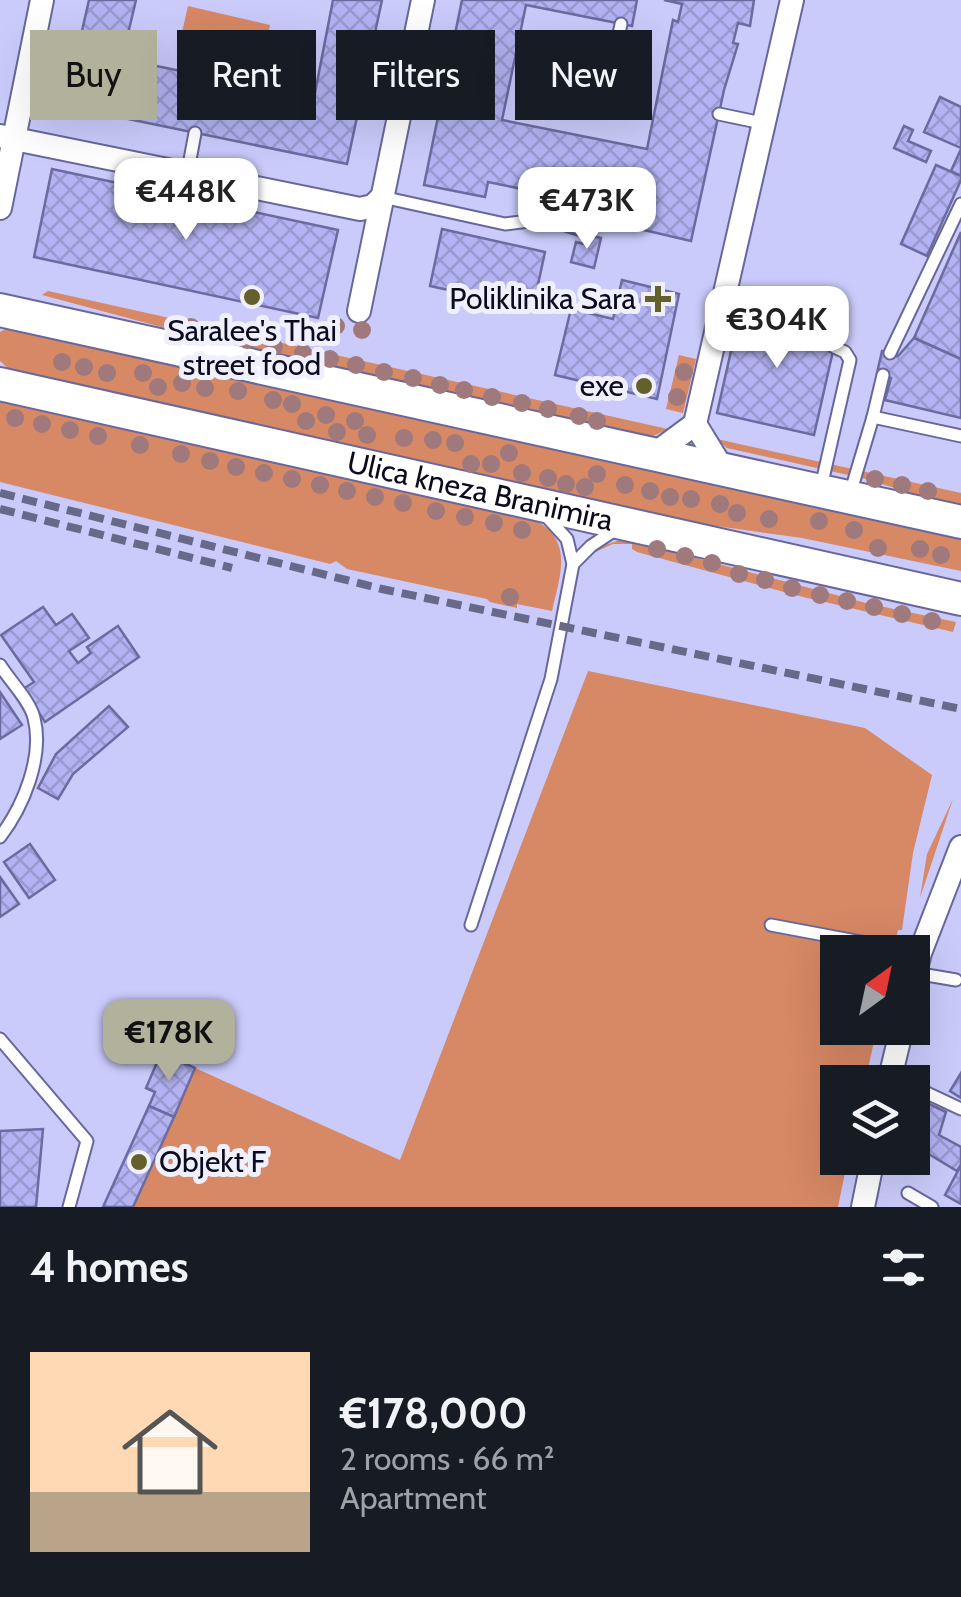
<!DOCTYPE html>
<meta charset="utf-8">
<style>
body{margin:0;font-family:Cabin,sans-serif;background:#242831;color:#f1f3f6;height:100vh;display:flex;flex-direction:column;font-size:38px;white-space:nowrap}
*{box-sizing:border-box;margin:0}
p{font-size:32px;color:#9ea1a6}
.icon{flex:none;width:55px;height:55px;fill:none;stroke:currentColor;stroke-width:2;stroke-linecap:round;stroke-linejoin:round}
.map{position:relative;height:1207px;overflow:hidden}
.side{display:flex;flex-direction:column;background:#171b24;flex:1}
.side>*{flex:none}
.guide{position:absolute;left:30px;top:30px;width:902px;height:90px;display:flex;gap:20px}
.needle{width:65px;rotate:33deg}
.tools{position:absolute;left:820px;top:935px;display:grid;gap:20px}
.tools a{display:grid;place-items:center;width:110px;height:110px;border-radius:0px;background:#171b24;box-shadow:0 10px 40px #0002;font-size:50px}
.price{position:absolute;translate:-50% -85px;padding:0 22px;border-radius:20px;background:#fff;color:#222;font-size:32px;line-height:65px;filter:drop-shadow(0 2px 5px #0008)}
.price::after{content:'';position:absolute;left:50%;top:60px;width:30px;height:22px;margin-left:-15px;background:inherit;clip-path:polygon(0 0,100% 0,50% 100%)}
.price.active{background:#b2b19b;color:#111}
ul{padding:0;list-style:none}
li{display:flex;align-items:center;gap:30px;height:250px;padding:0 30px}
li span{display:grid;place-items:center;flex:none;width:280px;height:200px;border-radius:0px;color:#555}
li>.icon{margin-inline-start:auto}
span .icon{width:120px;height:120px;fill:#fffc;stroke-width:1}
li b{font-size:42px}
h2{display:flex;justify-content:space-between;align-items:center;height:120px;padding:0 30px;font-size:42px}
.chip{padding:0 35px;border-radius:0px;background:#171b24;box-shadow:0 10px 40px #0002;font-size:35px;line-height:90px}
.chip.active{background:#b2b19b;color:#111}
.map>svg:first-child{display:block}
</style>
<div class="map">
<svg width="961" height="1207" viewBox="0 0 961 1207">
<defs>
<pattern id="building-cross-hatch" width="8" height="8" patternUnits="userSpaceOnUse" patternTransform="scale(2.5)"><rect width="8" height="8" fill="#b3b3f3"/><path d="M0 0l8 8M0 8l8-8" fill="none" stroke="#9999d0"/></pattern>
</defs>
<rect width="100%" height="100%" fill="#cacbfb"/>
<g fill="#d78865">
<polygon points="188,6 270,25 264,59 182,32"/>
<polygon points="48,291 668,429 651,437 296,363 42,295"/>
<polygon points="9,327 961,538 961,571 802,538 688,522 11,371 0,361 0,332"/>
<polygon points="679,355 696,359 683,413 666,409"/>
<path d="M0,400L535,520C574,541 560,575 552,611L517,604V608L490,602L487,599L347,569L336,561L330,564L0,482Z"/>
<polygon points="717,439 961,493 961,509 866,479 727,448"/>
<polygon points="623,539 870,604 956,622 953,632 795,595 637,552 632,549 632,544 613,544 593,553 602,546"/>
<polygon points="588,671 865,728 932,775 913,853 902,930 898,930 893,952 838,952 838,1028 877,1028 865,1082 838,1082 838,1158 848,1158 838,1207 133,1207 195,1068 400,1160"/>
<polygon points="953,799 920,898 927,854"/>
</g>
<g fill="url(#building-cross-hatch)" stroke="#6c6ba0" stroke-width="2.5">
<polygon points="89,0 136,0 122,59 314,98 333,0 382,0 347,164 65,106"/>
<polygon points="462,0 637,0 632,26 526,5 502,120 647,149 673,20 678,22 682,4 664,0 754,0 750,26 738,23 733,43 738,44 724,90 691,241 631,227 634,212 488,182 485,197 424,185"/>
<polygon points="940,97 961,107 961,148 924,132"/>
<polygon points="904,126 913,130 908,141 931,151 926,162 894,148"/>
<polygon points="961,149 961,176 951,171"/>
<polygon points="936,165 961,176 961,180 927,256 901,244"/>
<polygon points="52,169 338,230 318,318 34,257"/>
<polygon points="563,215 582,220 579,236 560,230"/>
<polygon points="442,229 545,252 533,308 430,286"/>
<polygon points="961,232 961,359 914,338"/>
<polygon points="587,235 601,238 594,268 571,262 576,242 584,244"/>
<polygon points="622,280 679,294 657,399 555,375 571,309 613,319"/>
<polygon points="741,307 838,329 814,435 717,413"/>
<polygon points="914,338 961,359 961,418 885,400 891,378 877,373 882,351 898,356"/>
<polygon points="43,607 56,625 72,614 89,638 69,651 78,663 91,653 87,647 118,626 139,657 45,722 23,689 34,682 1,635"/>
<polygon points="0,692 22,725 0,739"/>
<polygon points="109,706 128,727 73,774 58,799 38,788 56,754"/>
<polygon points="30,844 55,880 29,898 4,862"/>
<polygon points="0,877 19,904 0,917"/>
<polygon points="161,1053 195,1068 174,1117 149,1106 155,1092 146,1088"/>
<polygon points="961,1073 961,1098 950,1091"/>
<polygon points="923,1101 946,1112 939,1135 961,1147 961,1165 957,1171 912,1144"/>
<polygon points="149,1106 174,1117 133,1207 103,1207"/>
<polygon points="43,1129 36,1207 0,1207 0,1131"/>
<polygon points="961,1165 961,1204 945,1195"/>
</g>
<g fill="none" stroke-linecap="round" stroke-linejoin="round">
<g stroke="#68679c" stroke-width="15">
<g id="service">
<polyline points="412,53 450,59"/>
<polyline points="615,54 621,24"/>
<polyline points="719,114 762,123"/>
<polyline points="183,197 195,133"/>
<polyline points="382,197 505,224 529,221 564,209 592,214"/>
<polyline points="890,353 961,204"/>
<polyline points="883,375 873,417 961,436"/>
<polyline points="821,487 850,360 845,352 834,347"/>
<polyline points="850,494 873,417"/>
<polyline points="546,516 567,539 573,564 591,546 615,530"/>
<path d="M0,665C10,681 30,701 34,718C44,757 23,807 0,837"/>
<polyline points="471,925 551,679 573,564"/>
<polyline points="771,925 920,953"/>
<polyline points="915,973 956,980"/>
<polyline points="0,1039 87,1141 69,1207"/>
<polyline points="912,1086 961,1109"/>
<polyline points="908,1193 932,1207"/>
</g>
</g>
<g stroke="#68679c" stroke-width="26">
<g id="minor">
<polyline points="0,136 360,209 373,206 382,197"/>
<polyline points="0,208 42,0"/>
<polyline points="359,311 423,0"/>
<polyline points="695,424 724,471"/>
<polyline points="653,455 695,424 792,0"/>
<polyline points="912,984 920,953 961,847"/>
<polyline points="889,1082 902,1028"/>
<polyline points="863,1207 873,1158"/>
</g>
</g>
<g stroke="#68679c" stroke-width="36">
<g id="secondary">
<polyline points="0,310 961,522"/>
<path id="s1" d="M0,384L961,599"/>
</g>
</g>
<use href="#service" stroke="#fff" stroke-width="11"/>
<use href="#minor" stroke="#fff" stroke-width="22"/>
<use href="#secondary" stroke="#fff" stroke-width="32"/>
<g stroke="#686889" stroke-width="8" stroke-dasharray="15 8" stroke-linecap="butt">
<polyline points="0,493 382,589 961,709"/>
<polyline points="0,509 232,568"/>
</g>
</g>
<g fill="#9f797b">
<circle cx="336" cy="326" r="9"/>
<circle cx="191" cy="327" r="9"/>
<circle cx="362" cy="330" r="9"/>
<circle cx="220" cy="334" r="9"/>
<circle cx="247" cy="340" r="9"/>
<circle cx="274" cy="347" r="9"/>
<circle cx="303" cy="353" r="9"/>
<circle cx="330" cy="359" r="9"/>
<circle cx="62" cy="362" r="9"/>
<circle cx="356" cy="365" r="9"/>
<circle cx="84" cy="367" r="9"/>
<circle cx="384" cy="372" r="9"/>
<circle cx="684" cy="372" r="9"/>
<circle cx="107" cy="373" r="9"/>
<circle cx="143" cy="373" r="9"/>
<circle cx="413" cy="378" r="9"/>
<circle cx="182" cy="383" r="9"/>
<circle cx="440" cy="385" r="9"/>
<circle cx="158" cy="387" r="9"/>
<circle cx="205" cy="388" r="9"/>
<circle cx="464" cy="390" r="9"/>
<circle cx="238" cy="391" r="9"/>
<circle cx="492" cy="397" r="9"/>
<circle cx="677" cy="397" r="9"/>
<circle cx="273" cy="400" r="9"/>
<circle cx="522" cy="403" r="9"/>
<circle cx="292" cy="404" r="9"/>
<circle cx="548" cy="409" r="9"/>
<circle cx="326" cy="415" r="9"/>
<circle cx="579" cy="416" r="9"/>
<circle cx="15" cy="418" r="9"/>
<circle cx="306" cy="421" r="9"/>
<circle cx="355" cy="421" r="9"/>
<circle cx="597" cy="421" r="9"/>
<circle cx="42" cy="424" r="9"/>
<circle cx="70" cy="430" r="9"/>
<circle cx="337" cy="432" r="9"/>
<circle cx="367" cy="435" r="9"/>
<circle cx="98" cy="436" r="9"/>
<circle cx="404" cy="438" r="9"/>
<circle cx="433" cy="440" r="9"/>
<circle cx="455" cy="443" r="9"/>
<circle cx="140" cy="445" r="9"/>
<circle cx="509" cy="453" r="9"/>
<circle cx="181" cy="454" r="9"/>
<circle cx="210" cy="461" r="9"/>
<circle cx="471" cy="464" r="9"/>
<circle cx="491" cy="464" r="9"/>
<circle cx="236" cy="467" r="9"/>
<circle cx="264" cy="473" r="9"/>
<circle cx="522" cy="473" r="9"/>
<circle cx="597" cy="474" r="9"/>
<circle cx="548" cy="478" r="9"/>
<circle cx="292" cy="479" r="9"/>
<circle cx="875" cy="479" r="9"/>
<circle cx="566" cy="484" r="9"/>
<circle cx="320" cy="485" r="9"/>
<circle cx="625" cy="485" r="9"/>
<circle cx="902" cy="485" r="9"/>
<circle cx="585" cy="487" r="9"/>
<circle cx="347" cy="491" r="9"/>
<circle cx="650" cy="491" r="9"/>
<circle cx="928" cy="491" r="9"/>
<circle cx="375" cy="497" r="9"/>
<circle cx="670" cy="497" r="9"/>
<circle cx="691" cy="499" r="9"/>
<circle cx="403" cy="503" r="9"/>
<circle cx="720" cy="504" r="9"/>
<circle cx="436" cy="511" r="9"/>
<circle cx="737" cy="513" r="9"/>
<circle cx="465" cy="517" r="9"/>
<circle cx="769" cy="519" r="9"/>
<circle cx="819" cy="521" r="9"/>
<circle cx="494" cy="523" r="9"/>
<circle cx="522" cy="530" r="9"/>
<circle cx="854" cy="530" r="9"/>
<circle cx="878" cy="548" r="9"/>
<circle cx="657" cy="549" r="9"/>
<circle cx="920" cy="549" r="9"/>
<circle cx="941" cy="555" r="9"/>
<circle cx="685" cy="556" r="9"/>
<circle cx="712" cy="563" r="9"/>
<circle cx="739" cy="574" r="9"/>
<circle cx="765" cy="580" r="9"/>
<circle cx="792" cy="588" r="9"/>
<circle cx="820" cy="595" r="9"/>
<circle cx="510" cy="597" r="9"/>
<circle cx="847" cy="601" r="9"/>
<circle cx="874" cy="607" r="9"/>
<circle cx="902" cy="614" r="9"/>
<circle cx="932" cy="621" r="9"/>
</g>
<g fill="#64602c" stroke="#eff0fc" stroke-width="4">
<circle cx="252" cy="297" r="10"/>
<path d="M653 284h10v10h10v10h-10v10h-10v-10h-10v-10h10z"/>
<circle cx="644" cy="386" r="10"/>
<circle cx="139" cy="1162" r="10"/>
</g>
<g text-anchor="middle" stroke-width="10" stroke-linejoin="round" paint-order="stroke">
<g font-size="30" fill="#0b0a1e" stroke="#eff0fc" text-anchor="end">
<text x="636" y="309">Poliklinika Sara</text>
<text x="252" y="341" text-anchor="middle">Saralee's Thai<tspan x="252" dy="34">street food</tspan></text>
<text x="624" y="396">exe</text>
<text x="159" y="1172" text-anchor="start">Objekt F</text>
</g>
<g font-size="30" fill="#0b0a1e" stroke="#eff0fc">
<text dy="10" stroke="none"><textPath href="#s1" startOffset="492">Ulica kneza Branimira</textPath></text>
</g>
</g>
</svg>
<div class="tools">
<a><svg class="needle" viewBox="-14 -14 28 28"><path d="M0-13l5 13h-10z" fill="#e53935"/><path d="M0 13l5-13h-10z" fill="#9ea1a6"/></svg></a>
<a><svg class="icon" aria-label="layers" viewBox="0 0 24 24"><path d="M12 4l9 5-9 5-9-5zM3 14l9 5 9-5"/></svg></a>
</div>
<b class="price" style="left:186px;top:243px">€448K</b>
<b class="price" style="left:587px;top:252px">€473K</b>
<b class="price" style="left:777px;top:371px">€304K</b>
<b class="price active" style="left:169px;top:1084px">€178K</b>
<div class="guide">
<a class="chip active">Buy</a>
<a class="chip">Rent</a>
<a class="chip">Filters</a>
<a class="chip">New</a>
</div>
</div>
<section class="side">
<h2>4 homes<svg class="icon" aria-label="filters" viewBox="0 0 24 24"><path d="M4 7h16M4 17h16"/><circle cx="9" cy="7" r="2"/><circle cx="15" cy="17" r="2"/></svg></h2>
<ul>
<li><span style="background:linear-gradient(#ffd9b3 70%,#b9a48a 0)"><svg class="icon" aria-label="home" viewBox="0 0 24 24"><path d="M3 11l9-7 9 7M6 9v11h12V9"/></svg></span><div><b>€178,000</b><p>2 rooms · 66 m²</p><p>Apartment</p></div></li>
</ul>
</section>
